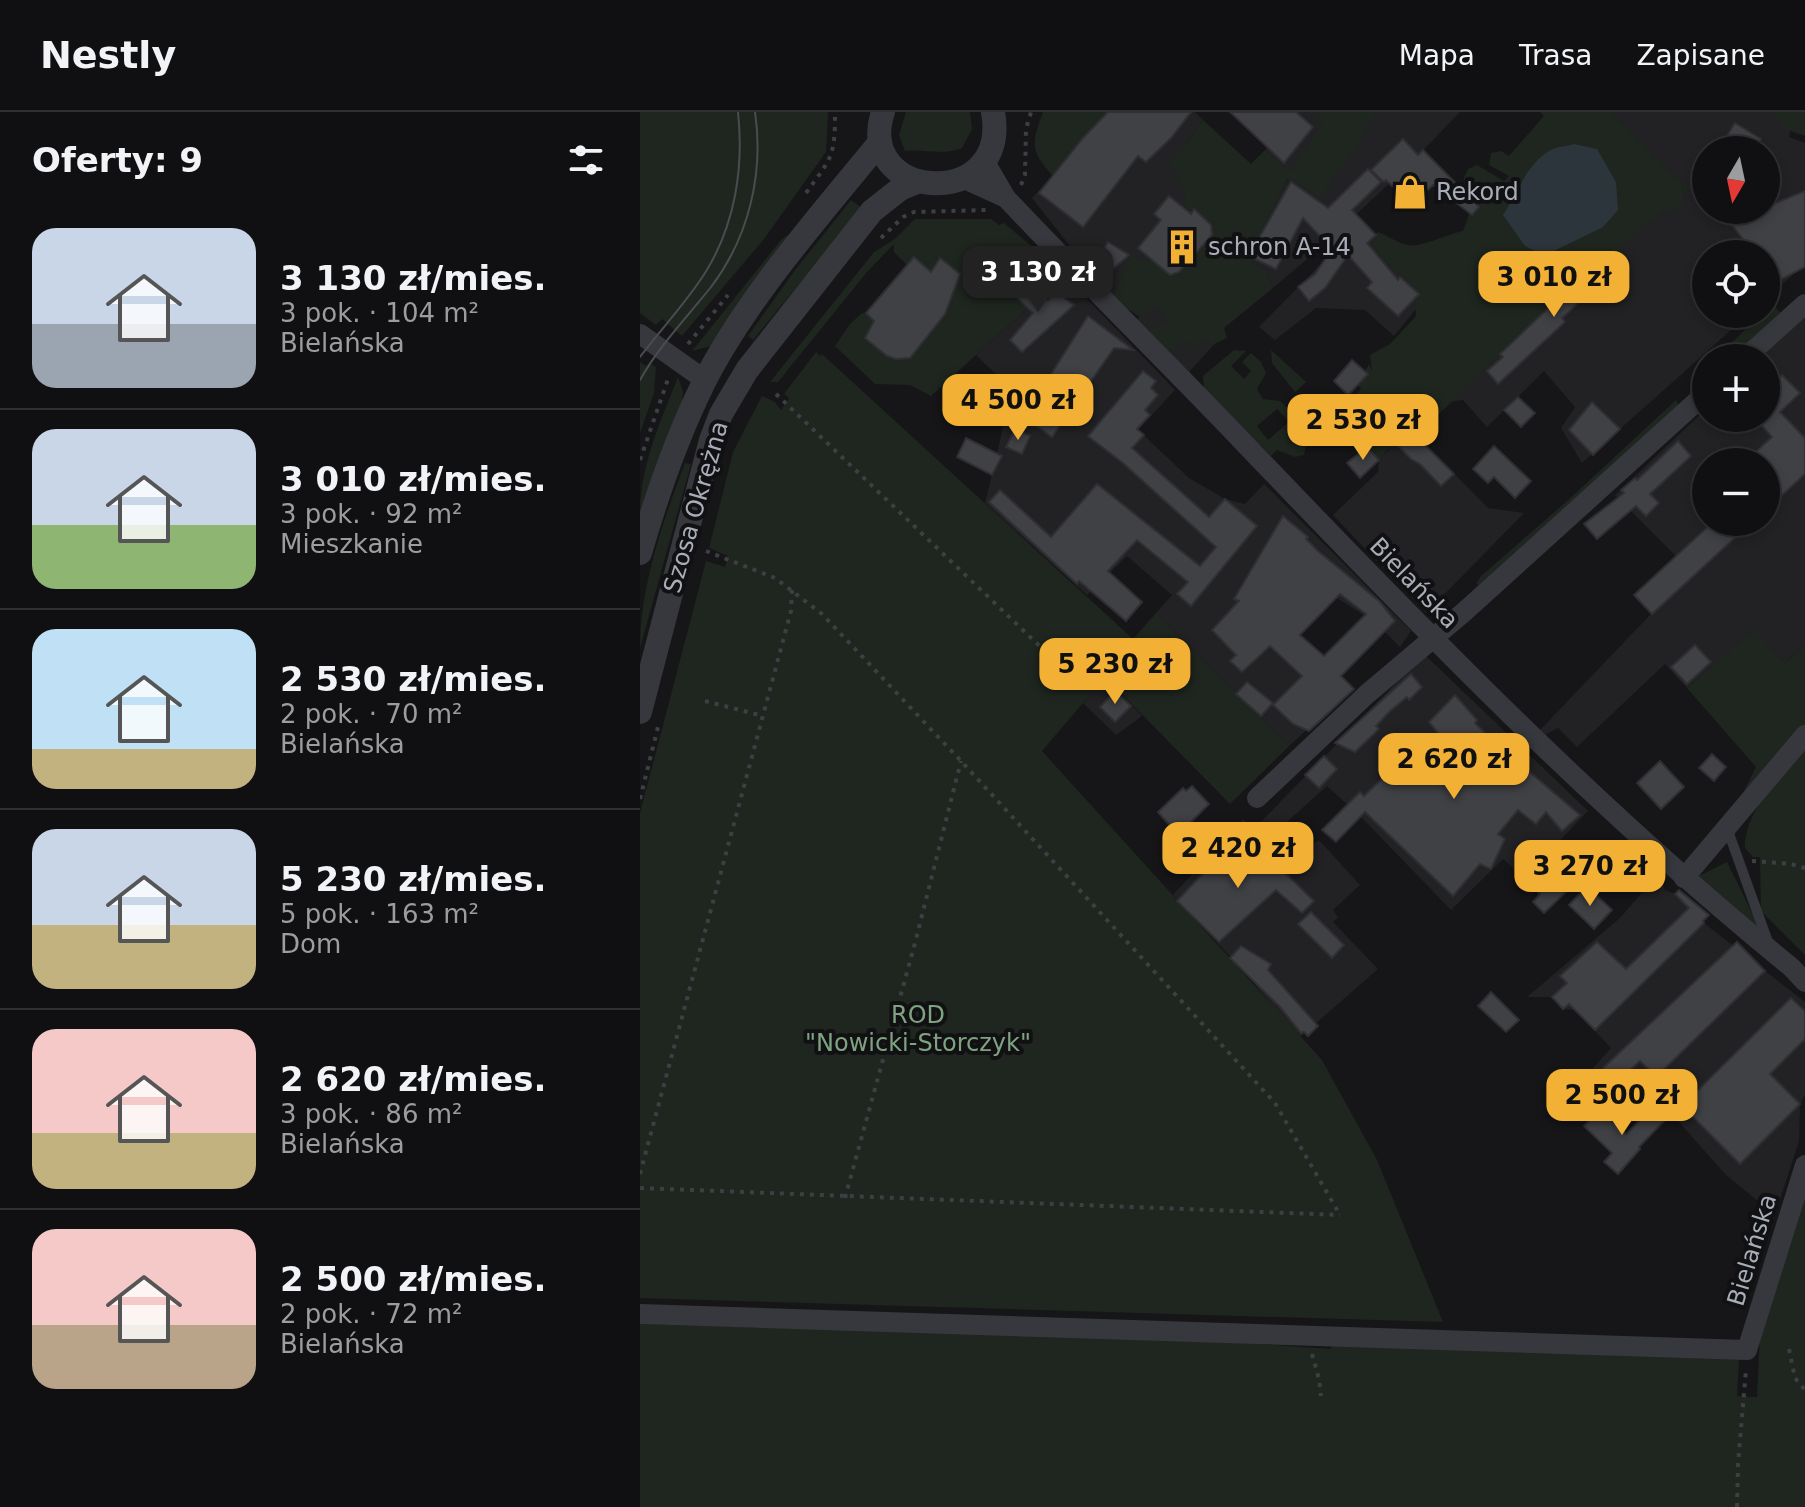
<!DOCTYPE html>
<html lang="pl">
<meta charset="utf-8">
<style>
body{margin:0;font-family:"DejaVu Sans",sans-serif;background:#19191b;color:#f1f3f6;height:100vh;display:flex;flex-direction:column;font-size:30px;white-space:nowrap}
*{box-sizing:border-box;margin:0}
p{font-size:26px;color:#9c9d9f}
.icon{flex:none;width:44px;height:44px;fill:none;stroke:currentColor;stroke-width:2;stroke-linecap:round;stroke-linejoin:round}
.map{position:relative;flex:1;overflow:hidden}
.panel{display:flex;flex-direction:column;background:#101012;width:640px}
.panel>*{flex:none}
.needle{width:52px;rotate:189deg}
.controls{position:absolute;left:1052px;top:24px;display:grid;gap:16px}
.controls a{display:grid;place-items:center;width:88px;height:88px;border-radius:50%;background:#101012;box-shadow:0 4px 12px #0003,0 0 0 2px #303032;font-size:40px}
.price{position:absolute;translate:-50% -68px;padding:0 18px;border-radius:16px;background:#f2b134;color:#111;font-size:26px;line-height:52px;filter:drop-shadow(0 2px 4px #0008)}
.price::after{content:'';position:absolute;left:50%;top:48px;width:24px;height:18px;margin-left:-12px;background:inherit;clip-path:polygon(0 0,100% 0,50% 100%)}
.price.current{background:#222;color:#fff}
ul{padding:0;list-style:none}
li{display:flex;align-items:center;gap:24px;height:200px;padding:0 32px}
li+li{border-top:2px solid #303032}
li span{display:grid;place-items:center;flex:none;width:224px;height:160px;border-radius:24px;color:#555}
li>.icon{margin-inline-start:auto}
span .icon{width:96px;height:96px;fill:#fffc;stroke-width:1}
li b{font-size:34px}
h2{display:flex;justify-content:space-between;align-items:center;height:96px;padding:0 32px;font-size:34px}
header{display:flex;align-items:center;gap:48px;box-sizing:border-box;height:112px;padding:0 40px;background:#101012;border-bottom:2px solid #303032}
header strong{font-size:38px}
nav{display:flex;gap:44px;margin-inline-start:auto;font-size:28px}
main{display:flex;flex:1;min-height:0}
.map>svg:first-child{display:block}
</style>
<header>
<strong>Nestly</strong>
<nav><a>Mapa</a><a>Trasa</a><a>Zapisane</a></nav>
</header>
<main>
<section class="panel">
<h2>Oferty: 9<svg class="icon" aria-label="filters" viewBox="0 0 24 24"><path d="M4 7h16M4 17h16"/><circle cx="9" cy="7" r="2"/><circle cx="15" cy="17" r="2"/></svg></h2>
<ul>
<li><span style="background:linear-gradient(#c9d6e8 60%,#9aa5b1 0)"><svg class="icon" aria-label="home" viewBox="0 0 24 24"><path d="M3 11l9-7 9 7M6 9v11h12V9"/></svg></span><div><b>3 130 zł/mies.</b><p>3 pok. · 104 m²</p><p>Bielańska</p></div></li>
<li><span style="background:linear-gradient(#c9d6e8 60%,#8fb573 0)"><svg class="icon" aria-label="home" viewBox="0 0 24 24"><path d="M3 11l9-7 9 7M6 9v11h12V9"/></svg></span><div><b>3 010 zł/mies.</b><p>3 pok. · 92 m²</p><p>Mieszkanie</p></div></li>
<li><span style="background:linear-gradient(#bfe0f5 75%,#c2b280 0)"><svg class="icon" aria-label="home" viewBox="0 0 24 24"><path d="M3 11l9-7 9 7M6 9v11h12V9"/></svg></span><div><b>2 530 zł/mies.</b><p>2 pok. · 70 m²</p><p>Bielańska</p></div></li>
<li><span style="background:linear-gradient(#c9d6e8 60%,#c2b280 0)"><svg class="icon" aria-label="home" viewBox="0 0 24 24"><path d="M3 11l9-7 9 7M6 9v11h12V9"/></svg></span><div><b>5 230 zł/mies.</b><p>5 pok. · 163 m²</p><p>Dom</p></div></li>
<li><span style="background:linear-gradient(#f6c9c9 65%,#c2b280 0)"><svg class="icon" aria-label="home" viewBox="0 0 24 24"><path d="M3 11l9-7 9 7M6 9v11h12V9"/></svg></span><div><b>2 620 zł/mies.</b><p>3 pok. · 86 m²</p><p>Bielańska</p></div></li>
<li><span style="background:linear-gradient(#f6c9c9 60%,#b9a48a 0)"><svg class="icon" aria-label="home" viewBox="0 0 24 24"><path d="M3 11l9-7 9 7M6 9v11h12V9"/></svg></span><div><b>2 500 zł/mies.</b><p>2 pok. · 72 m²</p><p>Bielańska</p></div></li>
</ul>
</section>
<div class="map">
<svg width="1165" height="1395" viewBox="0 0 1165 1395">
<rect width="100%" height="100%" fill="#161618"/>
<g fill="#222225" fill-rule="evenodd">
<polygon points="471,0 555,0 563,8 546,32 617,87 472,187 392,86"/>
<polygon points="656,0 820,0 767,55 679,137 633,176 626,158 607,149 651,61 625,38"/>
<path d="M965,0H1165L1151,16L1149,25L1165,31V152L1126,187V142H1066V202H1109L942,351L921,316L935,295L904,259L847,315L823,288L809,290ZM1066,38H1126V98H1066Z"/>
<polygon points="727,114 791,184 780,192 754,224 725,198 676,196 635,228 619,215 683,150"/>
<polygon points="424,163 535,278 498,318 549,366 585,387 605,392 624,372 771,519 760,535 735,510 681,476 642,526 707,581 649,634 516,501 532,483 487,444 447,483 345,391 372,278 336,243"/>
<polygon points="513,190 578,228 549,260 495,210"/>
<path d="M1165,205V533L1145,551L1114,518L1047,576L1025,552L937,635L918,616L903,624L899,619L1011,502L994,483L1036,444L975,383L1066,297V306H1126V246H1120ZM1066,350H1126V410H1066Z"/>
<polygon points="770,306 786,323 786,333 848,396 884,401 786,501 693,403 738,360 739,348 749,337 744,331"/>
<polygon points="784,542 948,699 884,766 863,747 811,798 722,706 687,674 639,717 662,740 679,728 720,773 693,798 698,805 693,810 738,857 659,926 607,863 533,783 603,707 614,717"/>
<polygon points="464,563 502,604 476,623 443,591"/>
<polygon points="1018,762 1025,778 1035,782 1064,811 1165,890 1165,983 1160,992 1159,1029 1135,1103 1086,1063 1004,971 973,985 946,964 971,936 935,898 923,897 912,885 887,885 980,806"/>
</g>
<g fill="#1e261f" fill-rule="evenodd">
<polygon points="0,0 188,0 186,40 124,127 42,224 22,207 16,213 0,201"/>
<path d="M266,0H330L332,17L322,36C303,44 286,37 265,39L259,23Z"/>
<path d="M403,0H471L413,64C389,38 392,31 403,0Z"/>
<path d="M675,0H737L719,31L680,85L648,66L622,121L612,151L626,158L633,176L584,216L587,226L572,233L565,227L557,234L543,229L541,235L527,240L513,227L510,216L526,212C527,202 524,199 515,195L500,205L472,187L491,143L503,149L511,147L548,104L544,78L528,49L546,32L563,8L611,52L625,38L651,60L683,10Z"/>
<path d="M900,0H969L1031,63L1049,74L1036,99L1022,100L986,129L981,141L970,150L958,149L893,209L782,319L770,306L744,331L749,336L739,348L687,293L698,283L708,291L721,277L718,273L729,252L732,259L730,243L750,232L776,204L774,174L746,151L732,132L737,120C747,123 758,131 767,133C782,136 807,122 823,119L829,102L823,96L824,65L828,57L837,53L864,69L869,64L849,53L851,41L861,39L869,44L904,4Z"/>
<polygon points="1134,0 1165,0 1165,24 1145,17 1134,3"/>
<polygon points="211,88 222,96 113,228 108,224 155,158"/>
<polygon points="275,107 351,107 359,113 364,111 408,148 406,151 386,142 381,148 413,173 291,284 270,273 235,272 195,234 210,212 222,201 226,201 267,153 254,140 254,132 227,160 138,270 130,270 234,140 255,127"/>
<polygon points="150,121 71,234 52,239 141,128"/>
<polygon points="1133,192 1141,202 1092,246 1076,246 1121,202 1126,202 1126,198"/>
<path d="M594,238L606,239L591,254L604,267L611,259L602,250L611,241L621,250L626,261L617,277L623,287L640,289L669,315L664,343L655,345L637,338L631,344L564,276L563,264ZM637,297L649,310L628,328L617,314Z"/>
<polygon points="631,238 666,270 655,280 632,251"/>
<polygon points="176,240 180,244 182,242 493,527 516,501 649,634 590,692 465,565 402,639 682,948 737,1048 803,1210 0,1186 0,701 66,449 85,455 88,444 69,436 93,340 122,284 135,290 141,298 149,286 144,282"/>
<polygon points="0,250 6,254 9,251 16,255 14,281 0,321"/>
<path d="M38,265L43,280L42,292L0,401C0,354 21,308 38,265Z"/>
<polygon points="1036,288 1039,293 839,473 836,472 841,464 926,390"/>
<path d="M45,351L51,352L0,536C0,474 23,409 45,351Z"/>
<polygon points="1114,517 1145,551 1165,533 1165,616 1102,683 1116,655 1047,576"/>
<path d="M1165,634V843L1121,799L1120,745H1113L1105,736C1104,700 1142,660 1165,634Z"/>
<polygon points="1087,750 1121,819 1055,766"/>
<polygon points="1165,1066 1165,1395 0,1395 0,1212 576,1229 691,1237 692,1229 1099,1247 1097,1284 1117,1285 1120,1223"/>
</g>
<path fill="#2c353c" d="M934,32L957,37L976,70L978,98L963,115L914,139H895L885,134L863,103C877,82 886,53 909,39C915,35 927,34 934,32Z"/>
<g fill="#404145" stroke="#303034" stroke-width="2" fill-rule="evenodd">
<polygon points="468,0 551,0 531,26 506,50 498,44 443,115 399,81 443,26"/>
<polygon points="590,0 656,0 673,15 644,51"/>
<polygon points="1095,11 1121,27 1115,38 1078,38"/>
<polygon points="763,27 778,43 783,38 839,95 832,103 793,73 771,93 746,68 744,70 731,58"/>
<polygon points="728,57 741,70 712,98 736,123 727,131 758,168 760,165 779,182 758,204 727,176 732,170 708,143 685,176 669,189 658,175 675,162 692,137 663,106 636,157 611,145 617,134 615,133 651,70 688,96"/>
<polygon points="1165,79 1165,155 1132,172 1131,169 1126,171 1126,142 1114,142 1081,98 1126,98 1126,95"/>
<polygon points="529,84 551,102 554,97 571,113 572,123 539,160 530,163 498,136 521,108 514,102"/>
<polygon points="468,130 489,143 467,162 454,154"/>
<polygon points="274,145 291,160 300,146 320,162 305,202 270,246 256,247 247,244 225,226 234,209 226,201"/>
<polygon points="958,149 984,176 972,187 962,177 950,188 946,184 922,206 925,210 858,272 847,259 863,245 860,242"/>
<polygon points="386,167 408,188 416,180 434,193 382,240 370,228 393,201 372,181"/>
<polygon points="448,204 493,238 474,236 412,325 394,312 408,294 396,286"/>
<polygon points="712,248 728,262 708,283 694,269"/>
<polygon points="503,259 516,269 511,276 518,283 505,298 510,303 497,317 504,323 492,336 569,405 585,387 617,414 551,494 537,482 548,470 497,428 468,459 502,490 486,509 439,469 437,472 349,390 360,378 411,425 457,372 560,454 576,435 483,351 448,324"/>
<polygon points="1142,263 1160,281 1140,300 1165,326 1165,362 1126,398 1126,350 1105,350 1132,325 1115,306 1126,306 1126,278"/>
<polygon points="878,285 895,301 881,315 864,298"/>
<polygon points="952,290 980,317 953,343 929,318"/>
<polygon points="766,314 814,362 801,374 780,352 771,347 752,328"/>
<polygon points="375,317 390,324 382,342 366,335"/>
<polygon points="326,326 362,344 352,363 317,345"/>
<polygon points="1038,329 1051,344 1010,382 1019,391 1006,404 996,394 957,427 944,412 984,381 981,378 995,366 997,368"/>
<polygon points="854,334 891,369 875,386 854,365 848,371 833,357"/>
<polygon points="727,335 739,348 720,366 707,351"/>
<path d="M643,404L668,425L666,427L678,439L739,489L755,509L701,564L714,577L669,619L653,612L633,593L662,564L630,534L602,560L590,549L596,543L572,518L599,489L594,487ZM700,482L726,502L684,544L660,523Z"/>
<polygon points="1073,410 1112,410 1012,502 994,483"/>
<polygon points="1055,533 1071,550 1047,572 1031,555"/>
<polygon points="771,562 782,575 769,588 767,585 750,599 736,614 739,617 715,640 695,631"/>
<polygon points="607,570 633,591 621,604 596,582"/>
<polygon points="475,579 491,594 475,610 460,595"/>
<polygon points="815,583 837,608 835,611 850,626 940,703 922,719 906,700 896,712 878,698 858,722 865,727 851,757 840,752 813,784 725,700 696,730 682,718 720,680 724,684 753,656 746,653 762,637 784,656 795,646 807,632 789,610"/>
<polygon points="1072,642 1086,655 1074,669 1059,656"/>
<polygon points="684,644 697,657 679,676 665,663"/>
<polygon points="1020,649 1044,675 1021,697 997,671"/>
<polygon points="552,674 569,692 538,723 518,700 543,676 546,679"/>
<polygon points="598,724 633,755 636,752 674,789 662,801 636,778 579,830 537,789"/>
<polygon points="901,749 929,777 904,801 893,790 900,782 884,766"/>
<polygon points="947,774 972,798 954,817 929,793"/>
<polygon points="1039,778 1069,803 1063,809 1064,811 955,918 929,892 923,897 912,885 927,871 920,864 957,830 986,857 1049,796 1035,782"/>
<polygon points="671,800 704,833 692,846 658,812"/>
<polygon points="1097,830 1125,859 1016,965 1000,949 968,979 955,966 961,958"/>
<polygon points="601,834 631,852 628,858 678,914 668,924 664,920 661,921 640,895 590,846"/>
<polygon points="851,880 879,908 866,920 838,894"/>
<polygon points="1151,886 1165,899 1165,927 1130,962 1160,992 1100,1052 1042,994"/>
<polygon points="1011,997 1024,1009 999,1035 1000,1037 978,1062 964,1050 972,1041 944,1014 960,998 986,1022"/>
</g>
<g fill="none" stroke-linecap="round" stroke-linejoin="round">
<g stroke="#3d3f44" stroke-width="4" stroke-dasharray="4 6" stroke-linecap="butt">
<polyline points="381,73 385,63 386,17 391,0"/>
<path d="M166,81C192,45 195,45 195,0"/>
<polyline points="241,126 263,105 274,100 346,98"/>
<polyline points="48,232 88,183"/>
<polyline points="136,282 432,565"/>
<polyline points="0,348 28,267"/>
<polyline points="66,439 135,466 182,502 321,649 635,991 700,1103"/>
<polyline points="65,589 123,604"/>
<polyline points="0,687 19,611"/>
<polyline points="1112,749 1151,752 1165,756"/>
<polyline points="0,1062 151,499 152,478"/>
<polyline points="0,1076 700,1103"/>
<polyline points="205,1086 275,831 321,649"/>
<polyline points="1149,1237 1155,1266 1165,1278"/>
<polyline points="672,1242 679,1267 681,1284"/>
<polyline points="1097,1395 1098,1352 1106,1258"/>
</g>
<polyline stroke="#37383d" stroke-width="10" points="1087,716 1128,830"/>
<g stroke="#37383d" stroke-width="20">
<path d="M345,50L366,86C445,170 527,250 606,333C781,516 955,696 1151,855L1165,870"/>
<polyline points="324,67 366,86"/>
<polyline points="0,222 65,268"/>
<polyline points="1105,246 1165,192"/>
<polyline points="617,686 727,582 824,500 1066,281"/>
<polyline points="1044,766 1165,623"/>
<polyline points="0,1202 1107,1238 1165,1053"/>
</g>
<g stroke="#37383d" stroke-width="24">
<path d="M243,0C213,89 371,101 353,0"/>
<path d="M0,441C17,382 37,325 64,270C106,187 181,102 240,30"/>
<polyline points="0,600 71,328 81,302 107,258 232,99 260,77 277,70"/>
</g>
<g stroke="#4a4c52" stroke-width="2">
<path d="M0,245C21,217 46,191 65,161C95,113 104,56 98,0"/>
<path d="M0,268C19,234 47,205 71,175C109,125 124,61 115,0"/>
</g>
</g>
<defs>
<g id="shop-bare" transform="scale(2.76)"><path d="M-5-2.5h2.3a2.7 3.5 0 0 1 5.4 0H5L5.5 6h-11ZM-1.5-2.5h3a1.5 2.3 0 0 0-3 0Z" fill="#f2b134" stroke="#111113" stroke-width="2.5" paint-order="stroke"/></g>
<g id="building-bare" transform="scale(2.76)"><path d="M-4-6H4V6H1V3H-1V6H-4ZM-2.5-4.3h1.7v1.8h-1.7ZM.8-4.3h1.7v1.8H.8ZM-2.5-1h1.7V.8h-1.7ZM.8-1h1.7V.8H.8Z" fill="#f2b134" stroke="#111113" stroke-width="2.5" paint-order="stroke"/></g>
</defs>
<g fill-rule="evenodd">
<use href="#shop-bare" x="770" y="80"/>
<use href="#building-bare" x="542" y="135"/>
</g>
<g text-anchor="middle" stroke-width="8" stroke-linejoin="round" paint-order="stroke">
<g font-size="24" fill="#a8adb8" stroke="#111113" text-anchor="start">
<text x="796" y="88">Rekord</text>
<text x="568" y="143">schron A-14</text>
</g>
<g font-size="24" fill="#a8adb8" stroke="#111113">
<text transform="translate(56 395) rotate(-74)" y="8">Szosa Okrężna</text>
<text transform="translate(774 471) rotate(46)" y="8">Bielańska</text>
<text transform="translate(1112 1138) rotate(-73)" y="8">Bielańska</text>
</g>
<g font-size="24" fill="#7fa381" stroke="#111113">
<text x="278" y="911">ROD<tspan x="278" dy="28">"Nowicki-Storczyk"</tspan></text>
</g>
</g>
</svg>
<div class="controls">
<a><svg class="needle" viewBox="-14 -14 28 28"><path d="M0-13l5 13h-10z" fill="#e53935"/><path d="M0 13l5-13h-10z" fill="#9c9d9f"/></svg></a>
<a><svg class="icon" aria-label="locate" viewBox="0 0 24 24"><circle cx="12" cy="12" r="6"/><path d="M12 2v4M12 18v4M2 12h4M18 12h4"/></svg></a>
<a>+</a>
<a>−</a>
</div>
<b class="price current" style="left:398px;top:202px">3 130 zł</b>
<b class="price" style="left:914px;top:207px">3 010 zł</b>
<b class="price" style="left:378px;top:330px">4 500 zł</b>
<b class="price" style="left:723px;top:350px">2 530 zł</b>
<b class="price" style="left:475px;top:594px">5 230 zł</b>
<b class="price" style="left:814px;top:689px">2 620 zł</b>
<b class="price" style="left:598px;top:778px">2 420 zł</b>
<b class="price" style="left:950px;top:796px">3 270 zł</b>
<b class="price" style="left:982px;top:1025px">2 500 zł</b>
</div>
</main>
